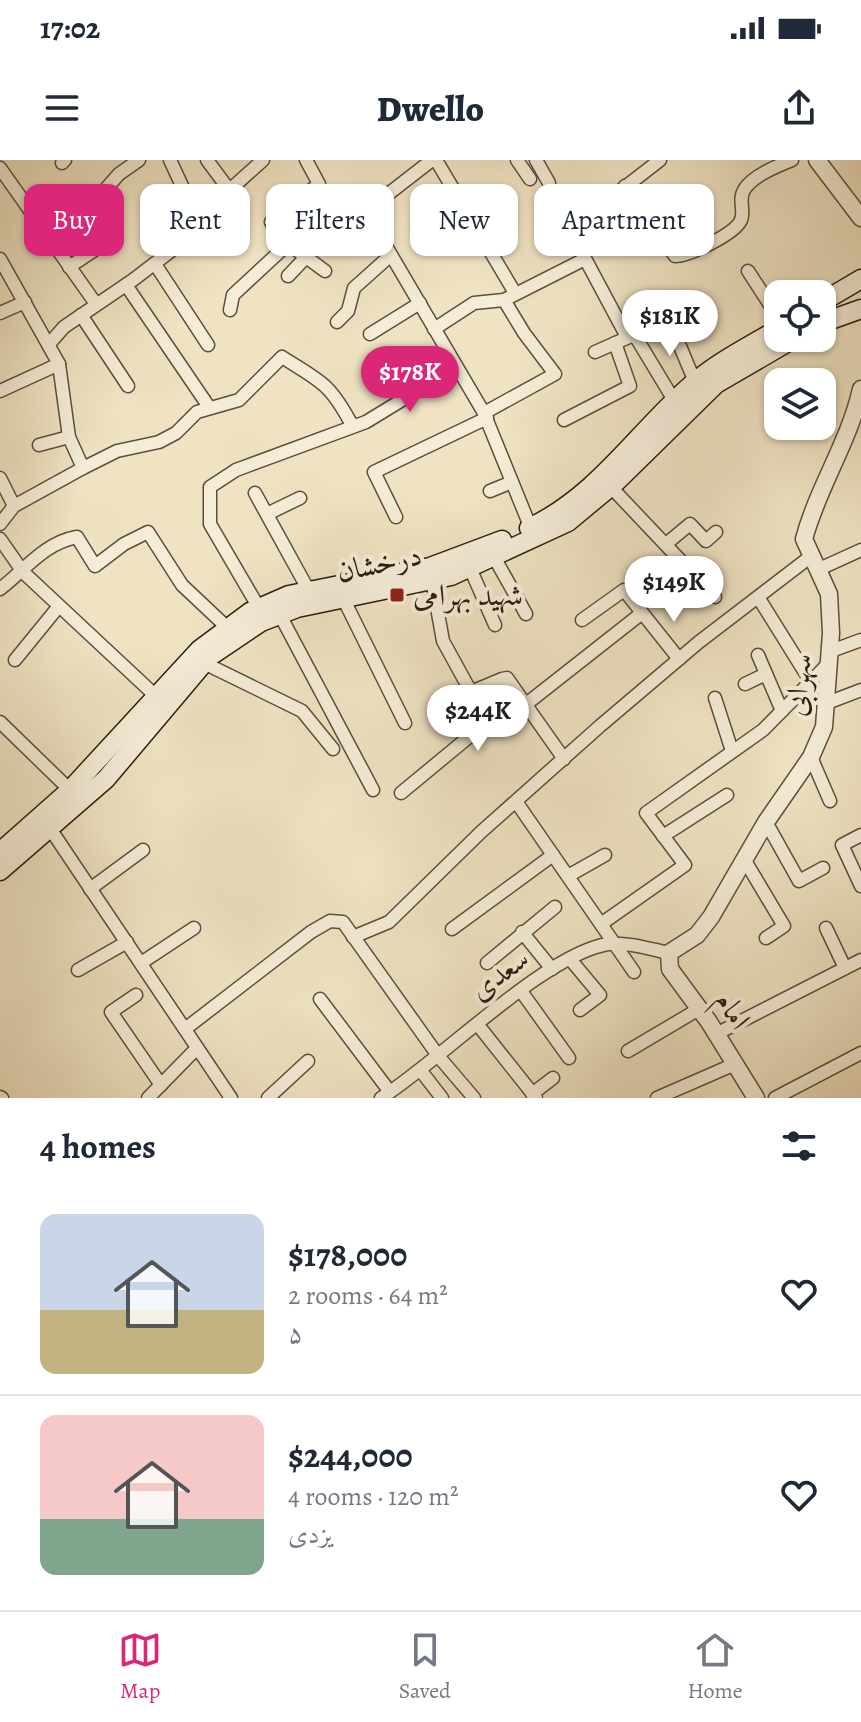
<!DOCTYPE html>
<meta charset="utf-8">
<style>
body{margin:0;font-family:Alegreya,Amiri,serif;background:#f2f2f3;color:#1f2937;height:100vh;display:flex;flex-direction:column;font-size:30px;white-space:nowrap}
*{box-sizing:border-box;margin:0}
p{font-size:26px;color:#747a83}
.icon{flex:none;width:44px;height:44px;fill:none;stroke:currentColor;stroke-width:2;stroke-linecap:round;stroke-linejoin:round}
.map{position:relative;height:938px;overflow:hidden}
.side{display:flex;flex-direction:column;background:#fff;flex:1}
.side>*{flex:none}
.guide{position:absolute;left:24px;top:24px;width:814px;height:72px;display:flex;gap:16px}
.controls{position:absolute;left:764px;top:120px;display:grid;gap:16px}
.controls a{display:grid;place-items:center;width:72px;height:72px;border-radius:16px;background:#fff;box-shadow:0 2px 6px #0004;font-size:40px}
.price{position:absolute;translate:-50% -68px;padding:0 18px;border-radius:28px;background:#fff;color:#222;font-size:26px;line-height:52px;filter:drop-shadow(0 2px 4px #0008)}
.price::after{content:'';position:absolute;left:50%;top:48px;width:24px;height:18px;margin-left:-12px;background:inherit;clip-path:polygon(0 0,100% 0,50% 100%)}
.price.on{background:#db2777;color:#fff}
ul{padding:0;list-style:none}
li{display:flex;align-items:center;gap:24px;height:200px;padding:0 40px}
li+li{border-top:2px solid #e0e1e3}
li span{display:grid;place-items:center;flex:none;width:224px;height:160px;border-radius:16px;color:#555}
li>.icon{margin-inline-start:auto}
span .icon{width:96px;height:96px;fill:#fffc;stroke-width:1}
li b{font-size:34px}
h2{display:flex;justify-content:space-between;align-items:center;height:96px;padding:0 40px;font-size:34px}
.pill{padding:0 28px;border-radius:16px;background:#fff;box-shadow:0 2px 6px #0004;font-size:28px;line-height:72px}
.pill.on{background:#db2777;color:#fff}
.status{display:flex;justify-content:space-between;align-items:center;height:56px;padding:0 40px;background:#fff;direction:ltr}
.status svg{height:22px;fill:currentColor}
header{display:flex;justify-content:space-between;align-items:center;height:104px;padding:0 40px;background:#fff;font-size:36px;font-weight:800}
.menu{display:flex;justify-content:space-around;align-items:center;height:112px;border-top:2px solid #e0e1e3;background:#fff;font-size:22px;color:#747a83}
.menu a{display:grid;justify-items:center;gap:4px}
.menu .on{color:#db2777}
.map>svg:first-child{display:block}
</style>
<div class="status"><b>17:02</b><svg viewBox="0 0 49 12"><path d="M0 12V9h3v3zM5 12V6h3v6zM10 12V3h3v9zM15 12V0h3v12zM26 1h20v11H26zM47 4h2v5h-2z"/></svg></div>
<header><svg class="icon" aria-label="menu" viewBox="0 0 24 24"><path d="M4 6h16M4 12h16M4 18h16"/></svg>Dwello<svg class="icon" aria-label="share" viewBox="0 0 24 24"><path d="M12 15V3M7 8l5-5 5 5M5 13v7h14v-7"/></svg></header>
<div class="map">
<svg width="861" height="938" viewBox="0 0 861 938">
<rect width="100%" height="100%" fill="#efe3c3"/>
<filter id="stains"><feTurbulence type="fractalNoise" baseFrequency=".0025" numOctaves="4"/><feColorMatrix values="0 0 0 0 .2 0 0 0 0 .09 0 0 0 0 .02 0 0 0 .5 -.17"/></filter>
<radialGradient id="worn" r=".72"><stop offset=".6" stop-color="#630" stop-opacity="0"/><stop offset="1" stop-color="#630" stop-opacity=".3"/></radialGradient>
<g fill="none" stroke-linecap="round" stroke-linejoin="round">
<g stroke="#5c4f3a" stroke-width="15">
<g id="minor">
<polyline points="207,0 230,31"/>
<polyline points="306,0 319,24 271,62 279,77 325,111"/>
<polyline points="432,0 374,45 370,59 484,253 532,371"/>
<polyline points="436,0 515,133"/>
<polyline points="517,0 530,19"/>
<polyline points="536,0 549,23"/>
<polyline points="62,3 65,0"/>
<polyline points="0,8 96,144"/>
<path d="M625,26L675,96C689,96 735,74 741,60C745,50 738,40 744,30C752,16 777,6 792,0"/>
<polyline points="88,49 119,14 139,0"/>
<polyline points="148,54 183,28 170,0"/>
<polyline points="621,78 650,63"/>
<polyline points="450,80 475,63"/>
<polyline points="0,99 59,204 69,277 83,308"/>
<polyline points="155,104 208,185"/>
<polyline points="69,107 105,83"/>
<polyline points="748,111 778,157"/>
<polyline points="288,116 307,96"/>
<polyline points="126,125 209,247"/>
<polyline points="230,150 233,135 289,83"/>
<polyline points="0,153 25,142"/>
<polyline points="81,155 128,226"/>
<polyline points="337,162 348,151 354,128 391,95"/>
<polyline points="661,163 695,143"/>
<polyline points="434,169 474,143 504,140 583,100"/>
<polyline points="370,174 420,143"/>
<polyline points="634,174 675,242"/>
<polyline points="627,177 573,76 611,38 660,0"/>
<polyline points="49,184 64,167 133,120 210,61 223,36 263,0"/>
<polyline points="595,192 661,163 674,172 695,222"/>
<polyline points="0,231 59,204"/>
<polyline points="484,253 555,214 524,173 504,140"/>
<polyline points="564,260 630,226 615,183"/>
<polyline points="39,285 69,277"/>
<polyline points="0,318 14,346"/>
<polyline points="610,326 715,437"/>
<polyline points="490,331 512,322"/>
<polyline points="255,333 309,431"/>
<polyline points="267,354 300,338"/>
<polyline points="396,357 374,312 487,258"/>
<path d="M0,364L14,346L83,308L117,291L159,282L176,273L197,252L239,240L282,197C321,222 329,222 352,265"/>
<polyline points="0,379 23,412 159,539"/>
<polyline points="666,384 690,364 706,381 716,372"/>
<polyline points="494,397 526,454"/>
<polyline points="470,408 495,465"/>
<polyline points="817,410 861,390"/>
<polyline points="432,420 443,481 471,532"/>
<path d="M0,429C26,409 44,383 77,377L95,406L124,384L148,372L182,425L233,473"/>
<polyline points="665,431 688,407"/>
<polyline points="758,437 811,522"/>
<polyline points="344,440 405,563"/>
<polyline points="259,448 210,364 210,327 236,310 366,262 456,207"/>
<polyline points="280,455 373,630"/>
<polyline points="582,460 624,430 679,499"/>
<polyline points="831,491 861,480"/>
<polyline points="758,495 782,551"/>
<polyline points="15,500 59,446"/>
<polyline points="204,503 302,551 333,589"/>
<polyline points="745,524 766,514"/>
<polyline points="715,538 732,591"/>
<polyline points="827,543 861,530"/>
<polyline points="525,545 642,453"/>
<polyline points="0,562 70,630"/>
<polyline points="811,597 830,641"/>
<polyline points="401,633 470,576 453,548 471,532 502,519 507,518 564,599"/>
<polyline points="517,643 634,812"/>
<polyline points="766,662 799,721 823,708"/>
<polyline points="51,670 231,938"/>
<polyline points="861,675 842,685 861,726"/>
<polyline points="663,676 727,635"/>
<polyline points="744,699 784,766 766,778"/>
<polyline points="568,716 605,695"/>
<polyline points="90,729 143,690"/>
<polyline points="601,764 685,705 646,653 763,570 830,502"/>
<polyline points="826,768 845,808"/>
<polyline points="452,769 553,695"/>
<polyline points="522,772 552,809"/>
<polyline points="353,777 389,762 481,672 600,566 699,482 810,397"/>
<polyline points="570,799 600,835 580,850"/>
<polyline points="141,803 194,768"/>
<polyline points="487,803 555,747"/>
<polyline points="78,810 127,782"/>
<polyline points="521,831 569,898"/>
<polyline points="136,835 111,852 161,925"/>
<polyline points="320,839 390,932"/>
<polyline points="478,865 536,938"/>
<polyline points="185,869 311,772 330,761 343,762 439,897 474,938"/>
<polyline points="716,874 861,800"/>
<polyline points="628,891 699,849"/>
<polyline points="421,911 442,938"/>
<polyline points="532,934 553,918"/>
<polyline points="0,937 2,938"/>
<polyline points="148,938 197,888"/>
<polyline points="268,938 308,901"/>
<path d="M381,938C441,900 545,794 608,784C628,782 650,789 669,793"/>
<polyline points="657,938 735,904"/>
<polyline points="775,938 861,893"/>
</g>
</g>
<g stroke="#5c4f3a" stroke-width="19">
<g id="tertiary">
<polyline points="817,0 861,58"/>
<path d="M756,938L709,862L670,809L669,793L697,775L711,757L766,662L811,597L824,567L831,473L829,434L804,379C818,327 849,282 861,229"/>
</g>
</g>
<g stroke="#2b1e0d" stroke-width="21">
<g id="secondary">
<polyline points="822,142 861,119"/>
<polyline points="822,163 861,149"/>
<path d="M529,368C597,336 636,274 690,226C717,202 748,187 778,169"/>
<polyline points="0,692 70,630 199,490 250,452 289,435 430,407 502,380"/>
<polyline points="0,711 106,619 209,497 261,462 297,448 451,416 568,362 615,323 716,224 795,178"/>
</g>
</g>
<use href="#minor" stroke="#f5edd8" stroke-width="12"/>
<use href="#tertiary" stroke="#f5edd8" stroke-width="16"/>
<use href="#secondary" stroke="#f5edd8" stroke-width="18"/>
</g>
<rect fill="#8f2418" stroke="#f5edd8" stroke-width="3" x="389" y="427" width="16" height="16" rx="4"/>
<g text-anchor="middle" stroke-width="8" stroke-linejoin="round" paint-order="stroke">
<g font-size="30" fill="#2b1e0d" stroke="#f5edd8">
<text transform="translate(379 403) rotate(-12)" y="10">درخشان</text>
<text transform="translate(798 525) rotate(-84)" y="10">سهرابی</text>
<text transform="translate(499 814) rotate(-37)" y="10">سعدی</text>
<text transform="translate(733 850) rotate(56)" y="10">امام</text>
</g>
<g font-size="30" fill="#2b1e0d" stroke="#f5edd8" text-anchor="start">
<text x="413" y="445">شهید بهرامی</text>
</g>
</g>
<rect width="100%" height="100%" filter="url(#stains)"/>
<rect width="100%" height="100%" fill="url(#worn)"/>
</svg>
<div class="controls">
<a><svg class="icon" aria-label="locate" viewBox="0 0 24 24"><circle cx="12" cy="12" r="6"/><path d="M12 2v4M12 18v4M2 12h4M18 12h4"/></svg></a>
<a><svg class="icon" aria-label="layers" viewBox="0 0 24 24"><path d="M12 4l9 5-9 5-9-5zM3 14l9 5 9-5"/></svg></a>
</div>
<b class="price" style="left:670px;top:198px">$181K</b>
<b class="price on" style="left:410px;top:254px">$178K</b>
<b class="price" style="left:674px;top:464px">$149K</b>
<b class="price" style="left:478px;top:593px">$244K</b>
<div class="guide">
<a class="pill on">Buy</a>
<a class="pill">Rent</a>
<a class="pill">Filters</a>
<a class="pill">New</a>
<a class="pill">Apartment</a>
</div>
</div>
<section class="side">
<h2>4 homes<svg class="icon" aria-label="filters" viewBox="0 0 24 24"><path d="M4 7h16M4 17h16"/><circle cx="9" cy="7" r="2"/><circle cx="15" cy="17" r="2"/></svg></h2>
<ul>
<li><span style="background:linear-gradient(#c9d6e8 60%,#c2b280 0)"><svg class="icon" aria-label="home" viewBox="0 0 24 24"><path d="M3 11l9-7 9 7M6 9v11h12V9"/></svg></span><div><b>$178,000</b><p>2 rooms · 64 m²</p><p>۵</p></div><svg class="icon" aria-label="heart" viewBox="0 0 24 24"><path d="M12 20l-8-8c-3-5 5-10 8-4 3-6 11-1 8 4z"/></svg></li>
<li><span style="background:linear-gradient(#f6c9c9 65%,#7fa58c 0)"><svg class="icon" aria-label="home" viewBox="0 0 24 24"><path d="M3 11l9-7 9 7M6 9v11h12V9"/></svg></span><div><b>$244,000</b><p>4 rooms · 120 m²</p><p>یزدی</p></div><svg class="icon" aria-label="heart" viewBox="0 0 24 24"><path d="M12 20l-8-8c-3-5 5-10 8-4 3-6 11-1 8 4z"/></svg></li>
</ul>
</section>
<nav class="menu">
<a class="on"><svg class="icon" aria-label="map" viewBox="0 0 24 24"><path d="M3 6l6-2 6 2 6-2v14l-6 2-6-2-6 2zM9 4v14M15 6v14"/></svg>Map</a>
<a><svg class="icon" aria-label="saved" viewBox="0 0 24 24"><path d="M7 4h10v16l-5-4-5 4z"/></svg>Saved</a>
<a><svg class="icon" aria-label="home" viewBox="0 0 24 24"><path d="M3 11l9-7 9 7M6 9v11h12V9"/></svg>Home</a>
</nav>
